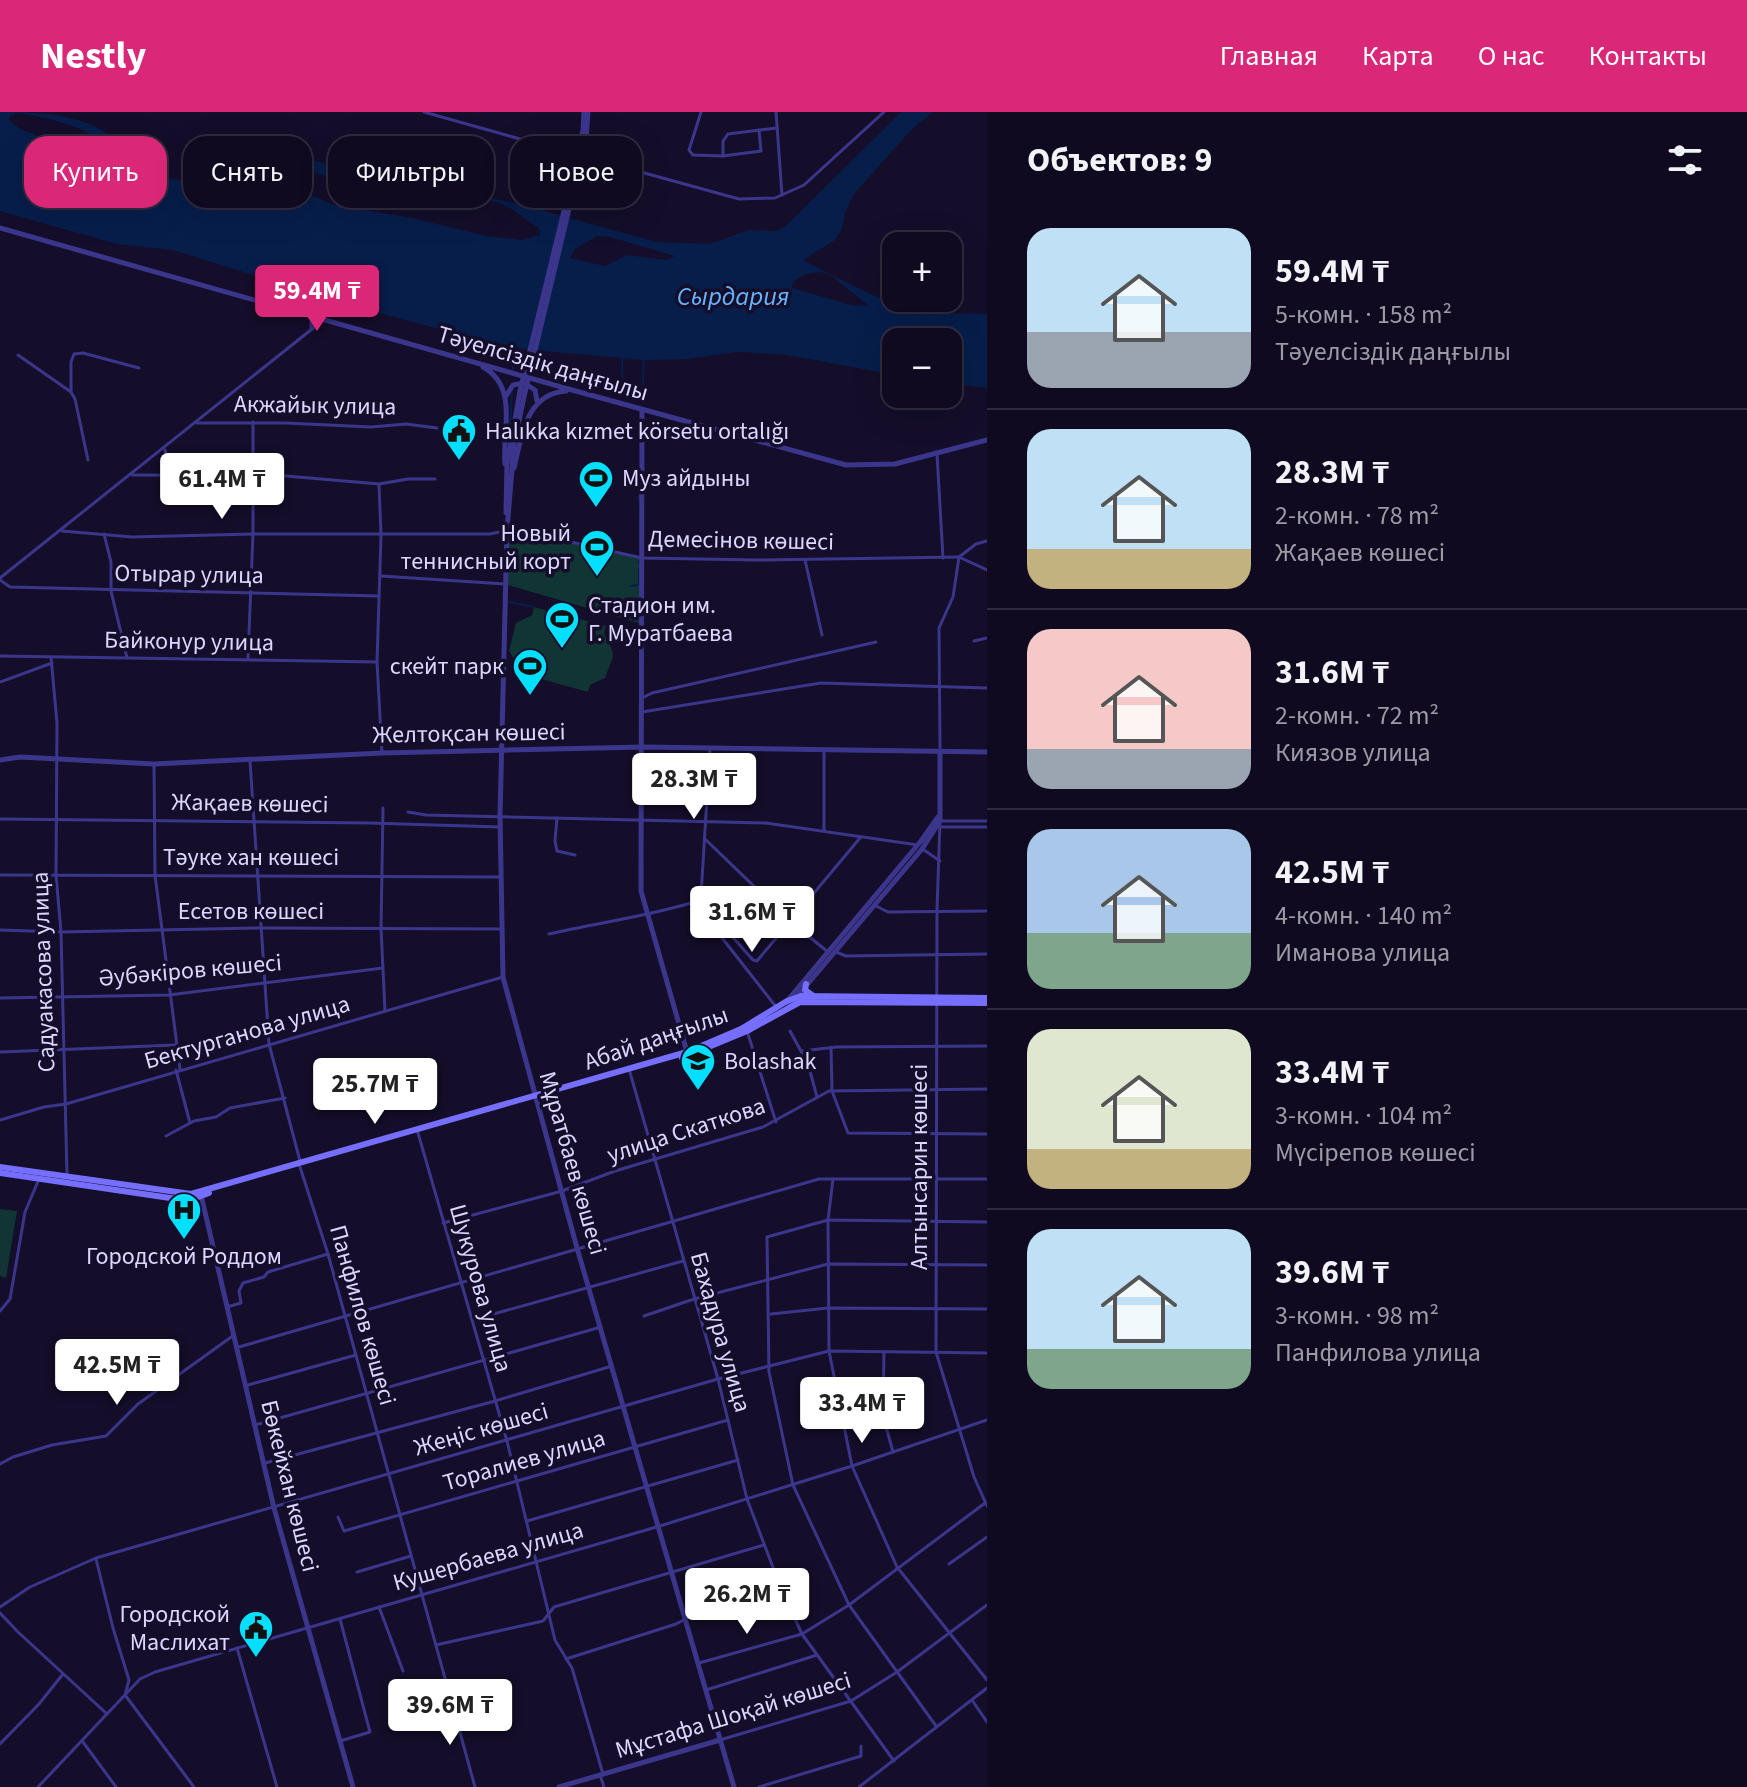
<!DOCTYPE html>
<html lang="ru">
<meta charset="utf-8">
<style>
body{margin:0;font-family:"Source Sans 3",sans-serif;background:#1d182d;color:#f1f3f6;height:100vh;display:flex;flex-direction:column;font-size:30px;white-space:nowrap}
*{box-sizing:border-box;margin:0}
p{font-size:26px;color:#9b9aa5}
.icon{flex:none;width:44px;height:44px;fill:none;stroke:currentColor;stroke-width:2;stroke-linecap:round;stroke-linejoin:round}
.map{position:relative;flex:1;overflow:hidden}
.side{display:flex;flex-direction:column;background:#0f0a20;width:760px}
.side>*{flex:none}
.guide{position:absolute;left:24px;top:24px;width:760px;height:72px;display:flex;gap:16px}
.fabs{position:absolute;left:882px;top:120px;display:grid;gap:16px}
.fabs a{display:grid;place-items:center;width:80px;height:80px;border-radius:16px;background:#0f0a20;box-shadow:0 8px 32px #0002,0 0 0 2px #2f2b3e;font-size:40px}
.price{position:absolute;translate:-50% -68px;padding:0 18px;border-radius:8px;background:#fff;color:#222;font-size:26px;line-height:52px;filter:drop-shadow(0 2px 4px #0008)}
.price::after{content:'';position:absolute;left:50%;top:48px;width:24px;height:18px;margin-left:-12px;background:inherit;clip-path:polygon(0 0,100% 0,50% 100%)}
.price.selected{background:#db2777;color:#fff}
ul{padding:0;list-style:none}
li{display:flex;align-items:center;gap:24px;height:200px;padding:0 40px}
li+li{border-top:2px solid #2f2b3e}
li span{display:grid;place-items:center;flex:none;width:224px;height:160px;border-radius:24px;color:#555}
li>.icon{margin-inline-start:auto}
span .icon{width:96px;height:96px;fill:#fffc;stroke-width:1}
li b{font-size:34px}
h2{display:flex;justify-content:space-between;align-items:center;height:96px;padding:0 40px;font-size:34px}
.chip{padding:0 28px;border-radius:24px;background:#0f0a20;box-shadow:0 8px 32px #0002,0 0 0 2px #2f2b3e;font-size:28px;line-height:72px}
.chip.selected{background:#db2777;color:#fff}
header{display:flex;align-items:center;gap:48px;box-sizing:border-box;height:112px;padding:0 40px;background:#db2777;color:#fff}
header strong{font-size:38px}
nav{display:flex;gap:44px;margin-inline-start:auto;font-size:28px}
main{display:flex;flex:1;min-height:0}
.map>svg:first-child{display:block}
</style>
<header>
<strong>Nestly</strong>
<nav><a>Главная</a><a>Карта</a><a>О нас</a><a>Контакты</a></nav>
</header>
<main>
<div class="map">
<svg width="987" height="1675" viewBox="0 0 987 1675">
<rect width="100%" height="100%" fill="#140e2a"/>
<g fill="#113434">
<polygon points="507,418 642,446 642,512 505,472"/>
<path d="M534,495L606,514L604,522C618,546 613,543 605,566L590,573L588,580L516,560L518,553L509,539L516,511L532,503Z"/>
<polygon points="0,1097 17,1099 6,1166 0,1164"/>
</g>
<path fill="#071e4b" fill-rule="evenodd" d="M0,0C31,0 63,1 92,13C113,22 126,43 145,56C162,69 213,73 235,74L239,72L238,59L253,55L262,45L272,40L519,92L657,130L709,132L749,118L776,119L786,114L901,0H933L912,17L853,83L845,101L842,117L835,128L803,148C844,169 884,193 930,200C949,203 969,201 987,202V276L948,271V230H896V263L787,243L760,241L737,240L687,247L644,248L522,237L458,222L342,191L173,138L117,132L0,99ZM17,1C59,8 101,16 123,55L109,52L20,17L9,8L10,4ZM269,49L372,76L397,77L497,90C513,96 524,107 539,116L540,123L522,128L487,124L412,106L335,93L271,67L266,60V53ZM597,124L610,125L675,144L666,148L627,143L605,154L570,146L574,138ZM821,160L829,162L869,194L851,193L792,176L793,170L806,162Z"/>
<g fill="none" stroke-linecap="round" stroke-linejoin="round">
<g stroke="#071e4b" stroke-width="2">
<polyline points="513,235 513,258"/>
<polyline points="622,245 623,280"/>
<polyline points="642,286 644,247"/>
<polyline points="510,320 512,278"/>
<polyline points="639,388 639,369"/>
<polyline points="639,449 639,452"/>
<polyline points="631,474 639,473 639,456"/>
<polyline points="508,490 534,495"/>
</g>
<polyline stroke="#322c4a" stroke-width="3" stroke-dasharray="3 1.5" stroke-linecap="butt" points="563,39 597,48"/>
<g stroke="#3b368c" stroke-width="3">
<polyline points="424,0 563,39"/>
<polyline points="701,0 689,38 693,43 723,44 723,29 728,22 777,16"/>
<polyline points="776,0 782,83"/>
<polyline points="723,44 761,39 759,18"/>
<polyline points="597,48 739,87 775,86 804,73 884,0"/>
<polyline points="18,243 71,280 75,287 88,348"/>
<polyline points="71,280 71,250 74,242 83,241 139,256"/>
<polyline points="197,311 286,311 371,315 406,312 437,316"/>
<polyline points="165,338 167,347 177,362"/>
<polyline points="937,342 943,446"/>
<polyline points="132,363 286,364 379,372 408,367 435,367"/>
<polyline points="379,373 381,423 377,550 382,641"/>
<polyline points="62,419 132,425 253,422 490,422 513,417 642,446 757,448 959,445"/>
<polyline points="104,422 111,450 111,479 127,546"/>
<polyline points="959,445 976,432 987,429"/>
<polyline points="959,445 987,458"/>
<polyline points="805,448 822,523"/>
<polyline points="381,464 505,472"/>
<polyline points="0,466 322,209"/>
<polyline points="0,468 10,475 379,484"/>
<polyline points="974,529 987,526"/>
<polyline points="0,544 377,550"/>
<polyline points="51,545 57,611 56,763 61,820 67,1063"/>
<polyline points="248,546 253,422 253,310"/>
<polyline points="0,570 52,551"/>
<polyline points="642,586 652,581 876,530"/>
<polyline points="642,600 821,571 987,576"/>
<polyline points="940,637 939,516 953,485 959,445"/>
<polyline points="250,649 269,932 300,1049"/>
<polyline points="154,652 155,763 180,957"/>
<polyline points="383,696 381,816 385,899"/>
<polyline points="408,700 426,703 766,711 918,733"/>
<polyline points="557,706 555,729 557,739 575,743"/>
<polyline points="0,707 370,711 500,715"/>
<polyline points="987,709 940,709 937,798 936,1240 974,1365 987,1394"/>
<polyline points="941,715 987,715"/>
<polyline points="824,718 824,638"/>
<polyline points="706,728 791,810 828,840"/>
<polyline points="924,738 940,749"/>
<polyline points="0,763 501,765"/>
<polyline points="701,784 710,636"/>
<polyline points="874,793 888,800 987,799"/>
<polyline points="704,803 777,896"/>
<polyline points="715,805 753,848 757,849 860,726"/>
<polyline points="0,818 61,820 259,816 502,817"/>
<path d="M549,822C596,811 644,805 691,791"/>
<polyline points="836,840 846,844 987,842"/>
<polyline points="0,886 169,883 383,856"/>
<polyline points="747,919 776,1010"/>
<polyline points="790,919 808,952 817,985"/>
<polyline points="831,935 832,979 848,1021 987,1022"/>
<polyline points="802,939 836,935 987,934"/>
<polyline points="0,940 176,933"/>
<polyline points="629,957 718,1267 747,1387 782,1479 802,1522 894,1649"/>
<polyline points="176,958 190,1011"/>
<polyline points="0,1008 44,995 66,992 503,865"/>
<polyline points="418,1021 507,1329 555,1528 572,1556 603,1662"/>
<polyline points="166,1024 194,1009 216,1005 230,996 285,986"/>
<polyline points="300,1055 328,1142 475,1675"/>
<polyline points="833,1067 828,1108 829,1239 852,1354 897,1455 987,1568"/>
<polyline points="443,1111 562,1079 615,1059 763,1015 829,979 987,977"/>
<polyline points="227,1195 241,1191 239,1179 243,1171 264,1165 268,1160 328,1142"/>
<polyline points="0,1199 10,1187 25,1100 39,1067"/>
<polyline points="771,1202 828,1196 987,1197"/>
<polyline points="644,1204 694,1187 828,1152 987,1153"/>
<polyline points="472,1208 683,1149"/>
<polyline points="239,1235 819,1067 987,1067"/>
<polyline points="884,1240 883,1304 893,1340"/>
<polyline points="248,1273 356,1243"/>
<polyline points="255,1313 601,1215"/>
<polyline points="265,1351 495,1289 612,1254"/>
<polyline points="0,1352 13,1345 52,1333 106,1324 138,1292 234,1223"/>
<polyline points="338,1405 344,1419 728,1308"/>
<polyline points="527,1409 738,1348"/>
<polyline points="96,1447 113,1516 129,1568 125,1583 194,1675"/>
<polyline points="949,1452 987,1425"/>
<polyline points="357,1460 411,1444"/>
<polyline points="0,1495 30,1475 96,1446 718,1267 829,1239 987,1241"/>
<polyline points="379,1495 403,1559"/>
<polyline points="0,1501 18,1520 107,1602"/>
<polyline points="436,1533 543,1509 554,1495 764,1433"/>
<polyline points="237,1536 277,1675"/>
<polyline points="566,1547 676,1512 691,1504 780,1480"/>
<polyline points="699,1551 802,1522 849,1493 985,1391"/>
<polyline points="706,1578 817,1543"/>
<polyline points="972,1588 987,1610"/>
<polyline points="936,1614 849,1493 793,1373 769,1260 767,1125 828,1108 987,1110"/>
<polyline points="720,1628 851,1589 897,1560 987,1493"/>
<polyline points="340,1629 370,1620 340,1507"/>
<polyline points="83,1630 116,1675"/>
<polyline points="0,1632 39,1592 63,1562"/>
<polyline points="600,1663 604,1675"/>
<polyline points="38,1675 140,1567 155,1560 660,1414 852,1354 987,1308"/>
<polyline points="759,1675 861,1644 861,1634"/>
<polyline points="859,1675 987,1576"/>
</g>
<g stroke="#3b368c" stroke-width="5">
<polyline points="572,66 583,18 584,0"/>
<polyline points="576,68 586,28 588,0"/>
<polyline points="0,116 572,278 846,353 895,352 987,328"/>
<polyline points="312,216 312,205"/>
<path d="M483,255C519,275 502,319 505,352"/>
<polyline points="525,280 514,333 507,418 500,704 503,865 577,1136 734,1675"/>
<polyline points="506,284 513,273 524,271 535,278 537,289"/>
<polyline points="642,298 641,779 687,940"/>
<path d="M514,356C522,323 526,282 566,279"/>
<polyline points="506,401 507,352 520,279"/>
<polyline points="0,648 20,645 154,652 382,641 643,635 987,640"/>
<polyline points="787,889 921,729 938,705"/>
<polyline points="789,894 922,737 940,709 940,640"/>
<polyline points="201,1083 274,1396 353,1675"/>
<polyline points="559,1675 720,1628"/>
</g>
<g stroke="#756eff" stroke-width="6">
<polyline points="806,872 805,878 812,883"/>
<polyline points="682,946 747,919 800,890 987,891"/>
<polyline points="0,1055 191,1082 687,940 741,917 787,889 801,884 987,886"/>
<polyline points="0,1061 177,1087 193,1087 209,1081"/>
</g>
<g stroke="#3b368c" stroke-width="5">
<polyline points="520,279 572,66"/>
<polyline points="525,280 576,68"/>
</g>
</g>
<defs>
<g id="civic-pin" transform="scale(1.8)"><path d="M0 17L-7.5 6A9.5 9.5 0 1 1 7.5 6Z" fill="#03e0ff" stroke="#140e2a"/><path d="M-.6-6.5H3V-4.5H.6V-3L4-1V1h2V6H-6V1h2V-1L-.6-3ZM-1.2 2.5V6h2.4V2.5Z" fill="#111"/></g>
<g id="stadium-pin" transform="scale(1.8)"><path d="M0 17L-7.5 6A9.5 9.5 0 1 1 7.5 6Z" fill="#03e0ff" stroke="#140e2a"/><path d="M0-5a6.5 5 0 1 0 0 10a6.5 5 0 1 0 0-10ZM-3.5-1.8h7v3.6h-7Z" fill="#111"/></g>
<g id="university-pin" transform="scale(1.8)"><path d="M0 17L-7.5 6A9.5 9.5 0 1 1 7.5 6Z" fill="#03e0ff" stroke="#140e2a"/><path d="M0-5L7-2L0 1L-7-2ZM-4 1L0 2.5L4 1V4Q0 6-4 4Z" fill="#111"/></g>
<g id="hospital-pin" transform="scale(1.8)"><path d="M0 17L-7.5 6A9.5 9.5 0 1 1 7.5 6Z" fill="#03e0ff" stroke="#140e2a"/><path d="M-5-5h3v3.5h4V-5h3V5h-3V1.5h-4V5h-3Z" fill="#111"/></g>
</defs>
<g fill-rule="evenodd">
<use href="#civic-pin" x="459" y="319"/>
<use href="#stadium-pin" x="596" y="366"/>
<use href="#stadium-pin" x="597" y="435"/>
<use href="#stadium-pin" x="562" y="507"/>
<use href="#stadium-pin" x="530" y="554"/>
<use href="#university-pin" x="698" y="949"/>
<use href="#hospital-pin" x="184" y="1098"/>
<use href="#civic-pin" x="256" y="1516"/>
</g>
<g text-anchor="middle" stroke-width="7" stroke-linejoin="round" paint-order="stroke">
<g font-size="24" fill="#ddd7ff" stroke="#140e2a">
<text transform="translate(543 251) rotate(16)" y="8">Тәуелсіздік даңғылы</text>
<text transform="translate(315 293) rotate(1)" y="8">Акжайык улица</text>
<text transform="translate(741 428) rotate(1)" y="8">Демесінов көшесі</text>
<text transform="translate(189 462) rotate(1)" y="8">Отырар улица</text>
<text transform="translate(189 529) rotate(1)" y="8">Байконур улица</text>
<text transform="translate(469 621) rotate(-1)" y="8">Желтоқсан көшесі</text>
<text transform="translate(250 691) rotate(1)" y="8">Жақаев көшесі</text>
<text x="251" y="753">Тәуке хан көшесі</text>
<text x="251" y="807">Есетов көшесі</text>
<text transform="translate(190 858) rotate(-5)" y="8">Әубәкіров көшесі</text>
<text transform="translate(43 860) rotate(-92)" y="8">Садуакасова улица</text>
<text transform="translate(247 920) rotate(-16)" y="8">Бектурганова улица</text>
<text transform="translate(656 926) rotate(-19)" y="8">Абай даңғылы</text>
<text transform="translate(686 1018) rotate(-18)" y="8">улица Скаткова</text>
<text transform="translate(573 1051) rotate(74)" y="8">Мұратбаев көшесі</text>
<text transform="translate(919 1055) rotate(-90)" y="8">Алтынсарин көшесі</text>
<text transform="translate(481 1176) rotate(74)" y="8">Шукурова улица</text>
<text transform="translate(363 1203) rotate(74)" y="8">Панфилов көшесі</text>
<text transform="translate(721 1220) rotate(74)" y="8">Бахадура улица</text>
<text transform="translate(481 1317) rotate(-16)" y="8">Жеңіс көшесі</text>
<text transform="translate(524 1348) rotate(-16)" y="8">Торалиев улица</text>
<text transform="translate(290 1374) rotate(76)" y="8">Бөкейхан көшесі</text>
<text transform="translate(488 1444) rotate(-16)" y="8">Кушербаева улица</text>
<text transform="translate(733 1603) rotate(-17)" y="8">Мұстафа Шоқай көшесі</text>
</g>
<g font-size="24" fill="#ddd7ff" stroke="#140e2a" text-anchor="start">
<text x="485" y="327">Halıkka kızmet körsetu ortalığı</text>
<text x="622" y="374">Муз айдыны</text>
<text x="571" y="429" text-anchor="end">Новый<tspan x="571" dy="28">теннисный корт</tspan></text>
<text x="588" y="501">Стадион им.<tspan x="588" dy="28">Г. Муратбаева</tspan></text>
<text x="504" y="562" text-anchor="end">скейт парк</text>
<text x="724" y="957">Bolashak</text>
<text x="184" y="1152" text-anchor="middle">Городской Роддом</text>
<text x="230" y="1510" text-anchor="end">Городской<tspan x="230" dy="28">Маслихат</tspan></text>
</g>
<g font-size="26" font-style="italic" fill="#65b4ff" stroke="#140e2a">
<text x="733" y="193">Сырдария</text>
</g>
</g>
</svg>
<div class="fabs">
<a>+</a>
<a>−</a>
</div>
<b class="price selected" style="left:317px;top:221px">59.4M ₸</b>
<b class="price" style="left:222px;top:409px">61.4M ₸</b>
<b class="price" style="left:694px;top:709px">28.3M ₸</b>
<b class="price" style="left:752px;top:842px">31.6M ₸</b>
<b class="price" style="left:375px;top:1014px">25.7M ₸</b>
<b class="price" style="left:117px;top:1295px">42.5M ₸</b>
<b class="price" style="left:862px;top:1333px">33.4M ₸</b>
<b class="price" style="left:747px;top:1524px">26.2M ₸</b>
<b class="price" style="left:450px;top:1635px">39.6M ₸</b>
<div class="guide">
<a class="chip selected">Купить</a>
<a class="chip">Снять</a>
<a class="chip">Фильтры</a>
<a class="chip">Новое</a>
</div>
</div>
<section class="side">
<h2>Объектов: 9<svg class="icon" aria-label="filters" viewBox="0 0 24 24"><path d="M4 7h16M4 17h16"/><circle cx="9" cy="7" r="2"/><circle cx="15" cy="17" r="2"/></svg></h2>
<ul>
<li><span style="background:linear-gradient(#bfe0f5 65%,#9aa5b1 0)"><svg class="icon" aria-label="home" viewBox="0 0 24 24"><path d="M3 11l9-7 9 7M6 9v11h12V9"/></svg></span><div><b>59.4M ₸</b><p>5-комн. · 158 m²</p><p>Тәуелсіздік даңғылы</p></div></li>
<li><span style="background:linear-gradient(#bfe0f5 75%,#c2b280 0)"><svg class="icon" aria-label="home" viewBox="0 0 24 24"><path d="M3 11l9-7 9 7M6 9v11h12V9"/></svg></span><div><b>28.3M ₸</b><p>2-комн. · 78 m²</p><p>Жақаев көшесі</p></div></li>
<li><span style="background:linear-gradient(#f6c9c9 75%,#9aa5b1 0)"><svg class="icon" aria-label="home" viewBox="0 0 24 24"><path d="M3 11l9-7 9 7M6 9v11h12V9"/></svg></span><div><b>31.6M ₸</b><p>2-комн. · 72 m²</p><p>Киязов улица</p></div></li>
<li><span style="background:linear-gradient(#a9c7e8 65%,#7fa58c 0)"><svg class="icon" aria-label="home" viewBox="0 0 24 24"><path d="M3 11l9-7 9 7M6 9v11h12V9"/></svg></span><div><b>42.5M ₸</b><p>4-комн. · 140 m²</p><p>Иманова улица</p></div></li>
<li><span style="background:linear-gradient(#dfe7d0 75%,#c2b280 0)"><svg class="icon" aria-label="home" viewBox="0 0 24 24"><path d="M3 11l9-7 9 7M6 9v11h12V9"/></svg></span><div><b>33.4M ₸</b><p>3-комн. · 104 m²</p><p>Мүсірепов көшесі</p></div></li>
<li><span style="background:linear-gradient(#bfe0f5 75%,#7fa58c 0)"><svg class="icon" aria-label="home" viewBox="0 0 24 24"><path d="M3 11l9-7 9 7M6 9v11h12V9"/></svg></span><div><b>39.6M ₸</b><p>3-комн. · 98 m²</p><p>Панфилова улица</p></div></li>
</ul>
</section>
</main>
